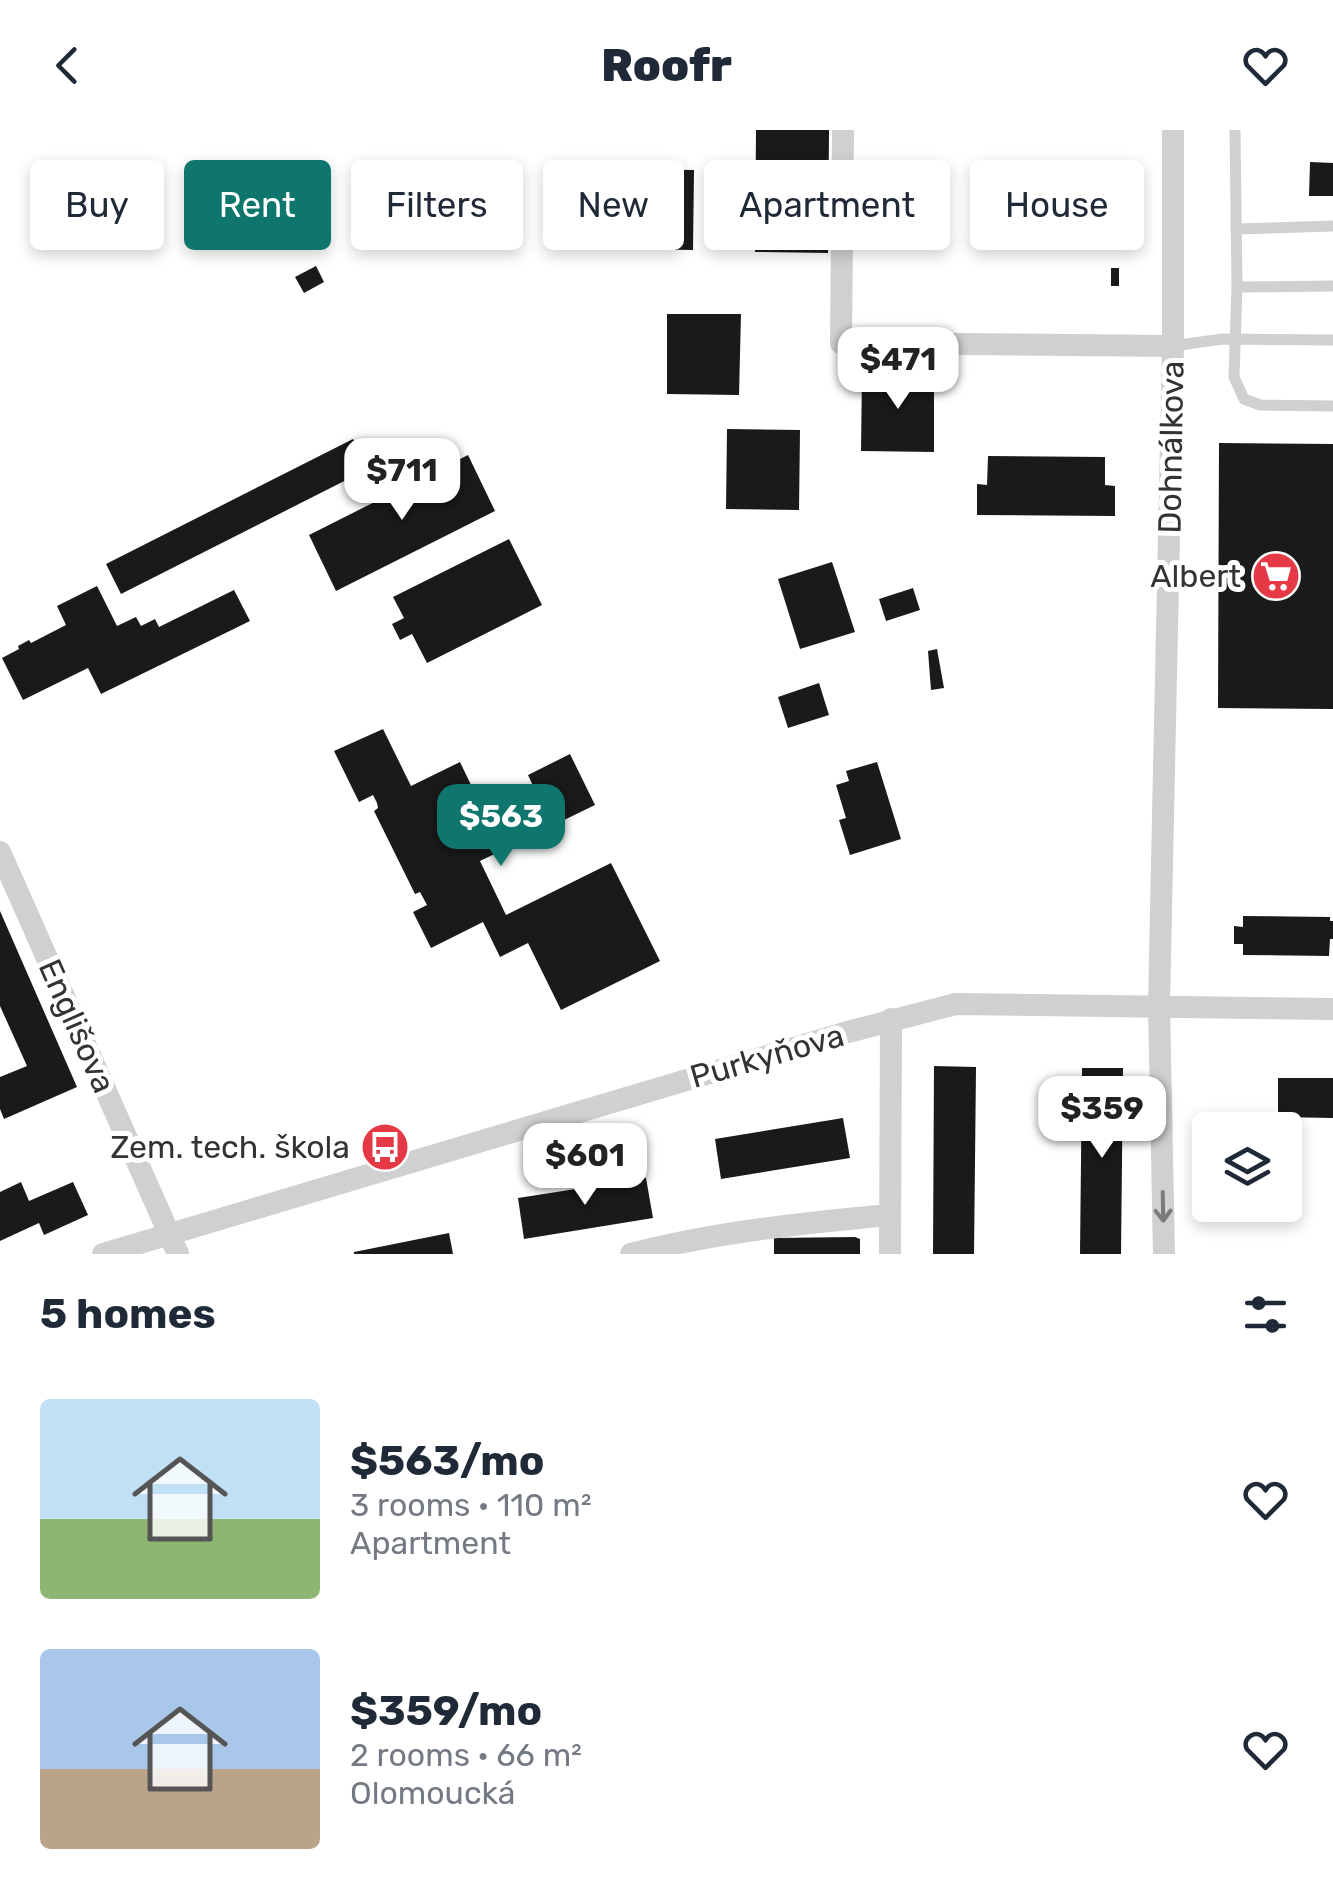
<!DOCTYPE html>
<meta charset="utf-8">
<style>
body{margin:0;font-family:Rubik,sans-serif;background:#f6f6f7;color:#1f2937;height:100vh;display:flex;flex-direction:column;font-size:38px;white-space:nowrap}
*{box-sizing:border-box;margin:0}
p{font-size:32px;color:#747a83}
.icon{flex:none;width:55px;height:55px;fill:none;stroke:currentColor;stroke-width:2;stroke-linecap:round;stroke-linejoin:round}
.map{position:relative;height:1124px;overflow:hidden}
.side{display:flex;flex-direction:column;background:#fff;flex:1}
.side>*{flex:none}
.hud{position:absolute;left:30px;top:30px;width:1275px;height:90px;display:flex;gap:20px}
.buttons{position:absolute;left:1192px;top:982px;display:grid;gap:20px}
.buttons a{display:grid;place-items:center;width:110px;height:110px;border-radius:10px;background:#fff;box-shadow:0 5px 15px #0003;font-size:50px}
.price{position:absolute;translate:-50% -85px;padding:0 22px;border-radius:20px;background:#fff;color:#222;font-size:32px;line-height:65px;filter:drop-shadow(0 2px 5px #0008)}
.price::after{content:'';position:absolute;left:50%;top:60px;width:30px;height:22px;margin-left:-15px;background:inherit;clip-path:polygon(0 0,100% 0,50% 100%)}
.price.active{background:#0f766e;color:#fff}
ul{padding:0;list-style:none}
li{display:flex;align-items:center;gap:30px;height:250px;padding:0 40px}
li span{display:grid;place-items:center;flex:none;width:280px;height:200px;border-radius:10px;color:#555}
li>.icon{margin-inline-start:auto}
span .icon{width:120px;height:120px;fill:#fffc;stroke-width:1}
li b{font-size:42px}
h2{display:flex;justify-content:space-between;align-items:center;height:120px;padding:0 40px;font-size:42px}
.pill{padding:0 35px;border-radius:10px;background:#fff;box-shadow:0 5px 15px #0003;font-size:35px;line-height:90px}
.pill.active{background:#0f766e;color:#fff}
header{display:flex;justify-content:space-between;align-items:center;height:130px;padding:0 40px;background:#fff;font-size:45px;font-weight:800}
.map>svg:first-child{display:block}
</style>
<header><svg class="icon" aria-label="back" viewBox="0 0 24 24"><path d="M15 5l-7 7 7 7"/></svg>Roofr<svg class="icon" aria-label="heart" viewBox="0 0 24 24"><path d="M12 20l-8-8c-3-5 5-10 8-4 3-6 11-1 8 4z"/></svg></header>
<div class="map">
<svg width="1333" height="1124" viewBox="0 0 1333 1124">
<rect width="100%" height="100%" fill="#fff"/>
<g fill="#1a1a1a">
<polygon points="756,0 829,0 828,123 755,122"/>
<polygon points="1310,32 1333,33 1333,66 1309,66"/>
<polygon points="621,39 694,40 693,120 620,119"/>
<polygon points="316,136 324,152 304,163 295,147"/>
<rect x="1111" y="138" width="8" height="18"/>
<polygon points="667,184 741,184 739,265 667,264"/>
<polygon points="862,241 934,242 934,322 861,321"/>
<polygon points="727,299 800,300 799,380 726,379"/>
<polygon points="353,309 368,339 121,464 106,434"/>
<polygon points="1219,313 1333,314 1333,579 1218,578"/>
<polygon points="468,325 495,381 336,461 309,405"/>
<polygon points="988,326 1105,327 1105,355 1115,356 1115,386 977,385 977,354 987,355"/>
<polygon points="509,409 542,475 427,533 412,504 400,510 392,494 404,488 393,467"/>
<polygon points="832,432 855,502 800,519 778,449"/>
<polygon points="97,456 117,496 136,487 141,496 155,489 159,497 234,460 250,491 101,564 88,538 23,570 2,528 19,519 18,516 29,510 31,513 66,495 57,476"/>
<polygon points="913,458 920,480 886,491 879,469"/>
<polygon points="937,519 944,558 931,560 928,521"/>
<polygon points="819,553 829,585 788,598 778,567"/>
<polygon points="383,599 411,656 460,632 484,682 534,658 528,645 570,624 595,675 480,731 506,785 611,733 660,831 561,880 528,813 500,827 483,792 431,818 413,782 427,775 420,762 415,764 374,681 378,678 377,673 373,665 359,672 334,621"/>
<polygon points="877,632 901,709 850,725 839,690 846,688 836,655 849,651 846,641"/>
<polygon points="0,781 77,957 4,989 0,979 0,947 27,936 0,876"/>
<polygon points="1243,786 1330,787 1330,791 1333,791 1333,809 1330,809 1329,826 1243,825 1243,814 1234,814 1234,796 1243,797"/>
<polygon points="934,936 976,937 974,1124 933,1124"/>
<polygon points="1082,938 1123,938 1121,1124 1080,1124"/>
<polygon points="1278,948 1333,948 1333,988 1278,987"/>
<polygon points="843,988 850,1028 721,1049 715,1009"/>
<polygon points="646,1048 653,1088 524,1109 518,1068"/>
<polygon points="21,1052 29,1071 73,1052 88,1085 44,1105 39,1093 0,1111 0,1062"/>
<polygon points="449,1103 453,1124 354,1124 354,1122"/>
<polygon points="855,1107 860,1109 860,1124 774,1124 774,1108"/>
</g>
<g fill="none" stroke-linecap="round" stroke-linejoin="round">
<g stroke="#d0d0d0" stroke-width="11">
<polyline points="1235,0 1237,157 1333,156"/>
<polyline points="1236,99 1333,96"/>
<polyline points="1237,157 1234,247 1244,269 1260,275 1333,276"/>
<polyline points="1173,216 1222,209 1333,210"/>
</g>
<g stroke="#d0d0d0" stroke-width="22">
<polyline points="843,0 841,213 1173,216"/>
<polyline points="0,722 178,1124"/>
<polyline points="103,1124 844,903 956,874 1333,879"/>
<path d="M631,1124C716,1102 803,1093 890,1085"/>
<polyline points="890,1124 891,889"/>
<polyline points="1164,1124 1159,875 1173,216 1173,0"/>
</g>
</g>
<defs><path id="oneway-shaft" d="M-6 0H5M1.5-3L5.5 0L1.5 3" fill="none" stroke-width="1.6" stroke-linecap="round" stroke-linejoin="round" transform="scale(2.5)"/></defs>
<use stroke="#7a7a7a" href="#oneway-shaft" transform="translate(1163 1077) rotate(89)"/>
<defs>
<g id="supermarket-disc" transform="scale(2.5)"><circle r="9.5" fill="#e63946" stroke="#fff"/><path d="M-6-5.5h2.5l.6 2H6L4.5 2H-2.5L-4.4-4H-6ZM-1.5 3.2a1.3 1.3 0 1 0 .1 0ZM3 3.2a1.3 1.3 0 1 0 .1 0Z" fill="#fff"/></g>
<g id="bus-disc" transform="scale(2.5)"><circle r="9.5" fill="#e63946" stroke="#fff"/><path d="M-5-6H5V4H4V6H2V4H-2V6H-4V4H-5ZM-3.5-4V0h7V-4ZM-3.5 1.2v1.5H-2V1.2ZM2 1.2v1.5H3.5V1.2Z" fill="#fff"/></g>
</defs>
<g fill-rule="evenodd">
<use href="#supermarket-disc" x="1276" y="446"/>
<use href="#bus-disc" x="385" y="1017"/>
</g>
<g text-anchor="middle" stroke-width="10" stroke-linejoin="round" paint-order="stroke">
<g font-size="32" fill="#333" stroke="#fff">
<text transform="translate(1171 317) rotate(-89)" y="11">Dohnálkova</text>
<text transform="translate(77 896) rotate(66)" y="11">Englišova</text>
<text transform="translate(767 926) rotate(-16)" y="11">Purkyňova</text>
</g>
<g font-size="32" fill="#333" stroke="#fff" text-anchor="end">
<text x="1241" y="457">Albert</text>
<text x="350" y="1028">Zem. tech. škola</text>
</g>
</g>
</svg>
<div class="buttons">
<a><svg class="icon" aria-label="layers" viewBox="0 0 24 24"><path d="M12 4l9 5-9 5-9-5zM3 14l9 5 9-5"/></svg></a>
</div>
<b class="price" style="left:898px;top:282px">$471</b>
<b class="price" style="left:402px;top:393px">$711</b>
<b class="price active" style="left:501px;top:739px">$563</b>
<b class="price" style="left:1102px;top:1031px">$359</b>
<b class="price" style="left:585px;top:1078px">$601</b>
<div class="hud">
<a class="pill">Buy</a>
<a class="pill active">Rent</a>
<a class="pill">Filters</a>
<a class="pill">New</a>
<a class="pill">Apartment</a>
<a class="pill">House</a>
</div>
</div>
<section class="side">
<h2>5 homes<svg class="icon" aria-label="filters" viewBox="0 0 24 24"><path d="M4 7h16M4 17h16"/><circle cx="9" cy="7" r="2"/><circle cx="15" cy="17" r="2"/></svg></h2>
<ul>
<li><span style="background:linear-gradient(#bfe0f5 60%,#8fb573 0)"><svg class="icon" aria-label="home" viewBox="0 0 24 24"><path d="M3 11l9-7 9 7M6 9v11h12V9"/></svg></span><div><b>$563/mo</b><p>3 rooms · 110 m²</p><p>Apartment</p></div><svg class="icon" aria-label="heart" viewBox="0 0 24 24"><path d="M12 20l-8-8c-3-5 5-10 8-4 3-6 11-1 8 4z"/></svg></li>
<li><span style="background:linear-gradient(#a9c7e8 60%,#b9a48a 0)"><svg class="icon" aria-label="home" viewBox="0 0 24 24"><path d="M3 11l9-7 9 7M6 9v11h12V9"/></svg></span><div><b>$359/mo</b><p>2 rooms · 66 m²</p><p>Olomoucká</p></div><svg class="icon" aria-label="heart" viewBox="0 0 24 24"><path d="M12 20l-8-8c-3-5 5-10 8-4 3-6 11-1 8 4z"/></svg></li>
</ul>
</section>
